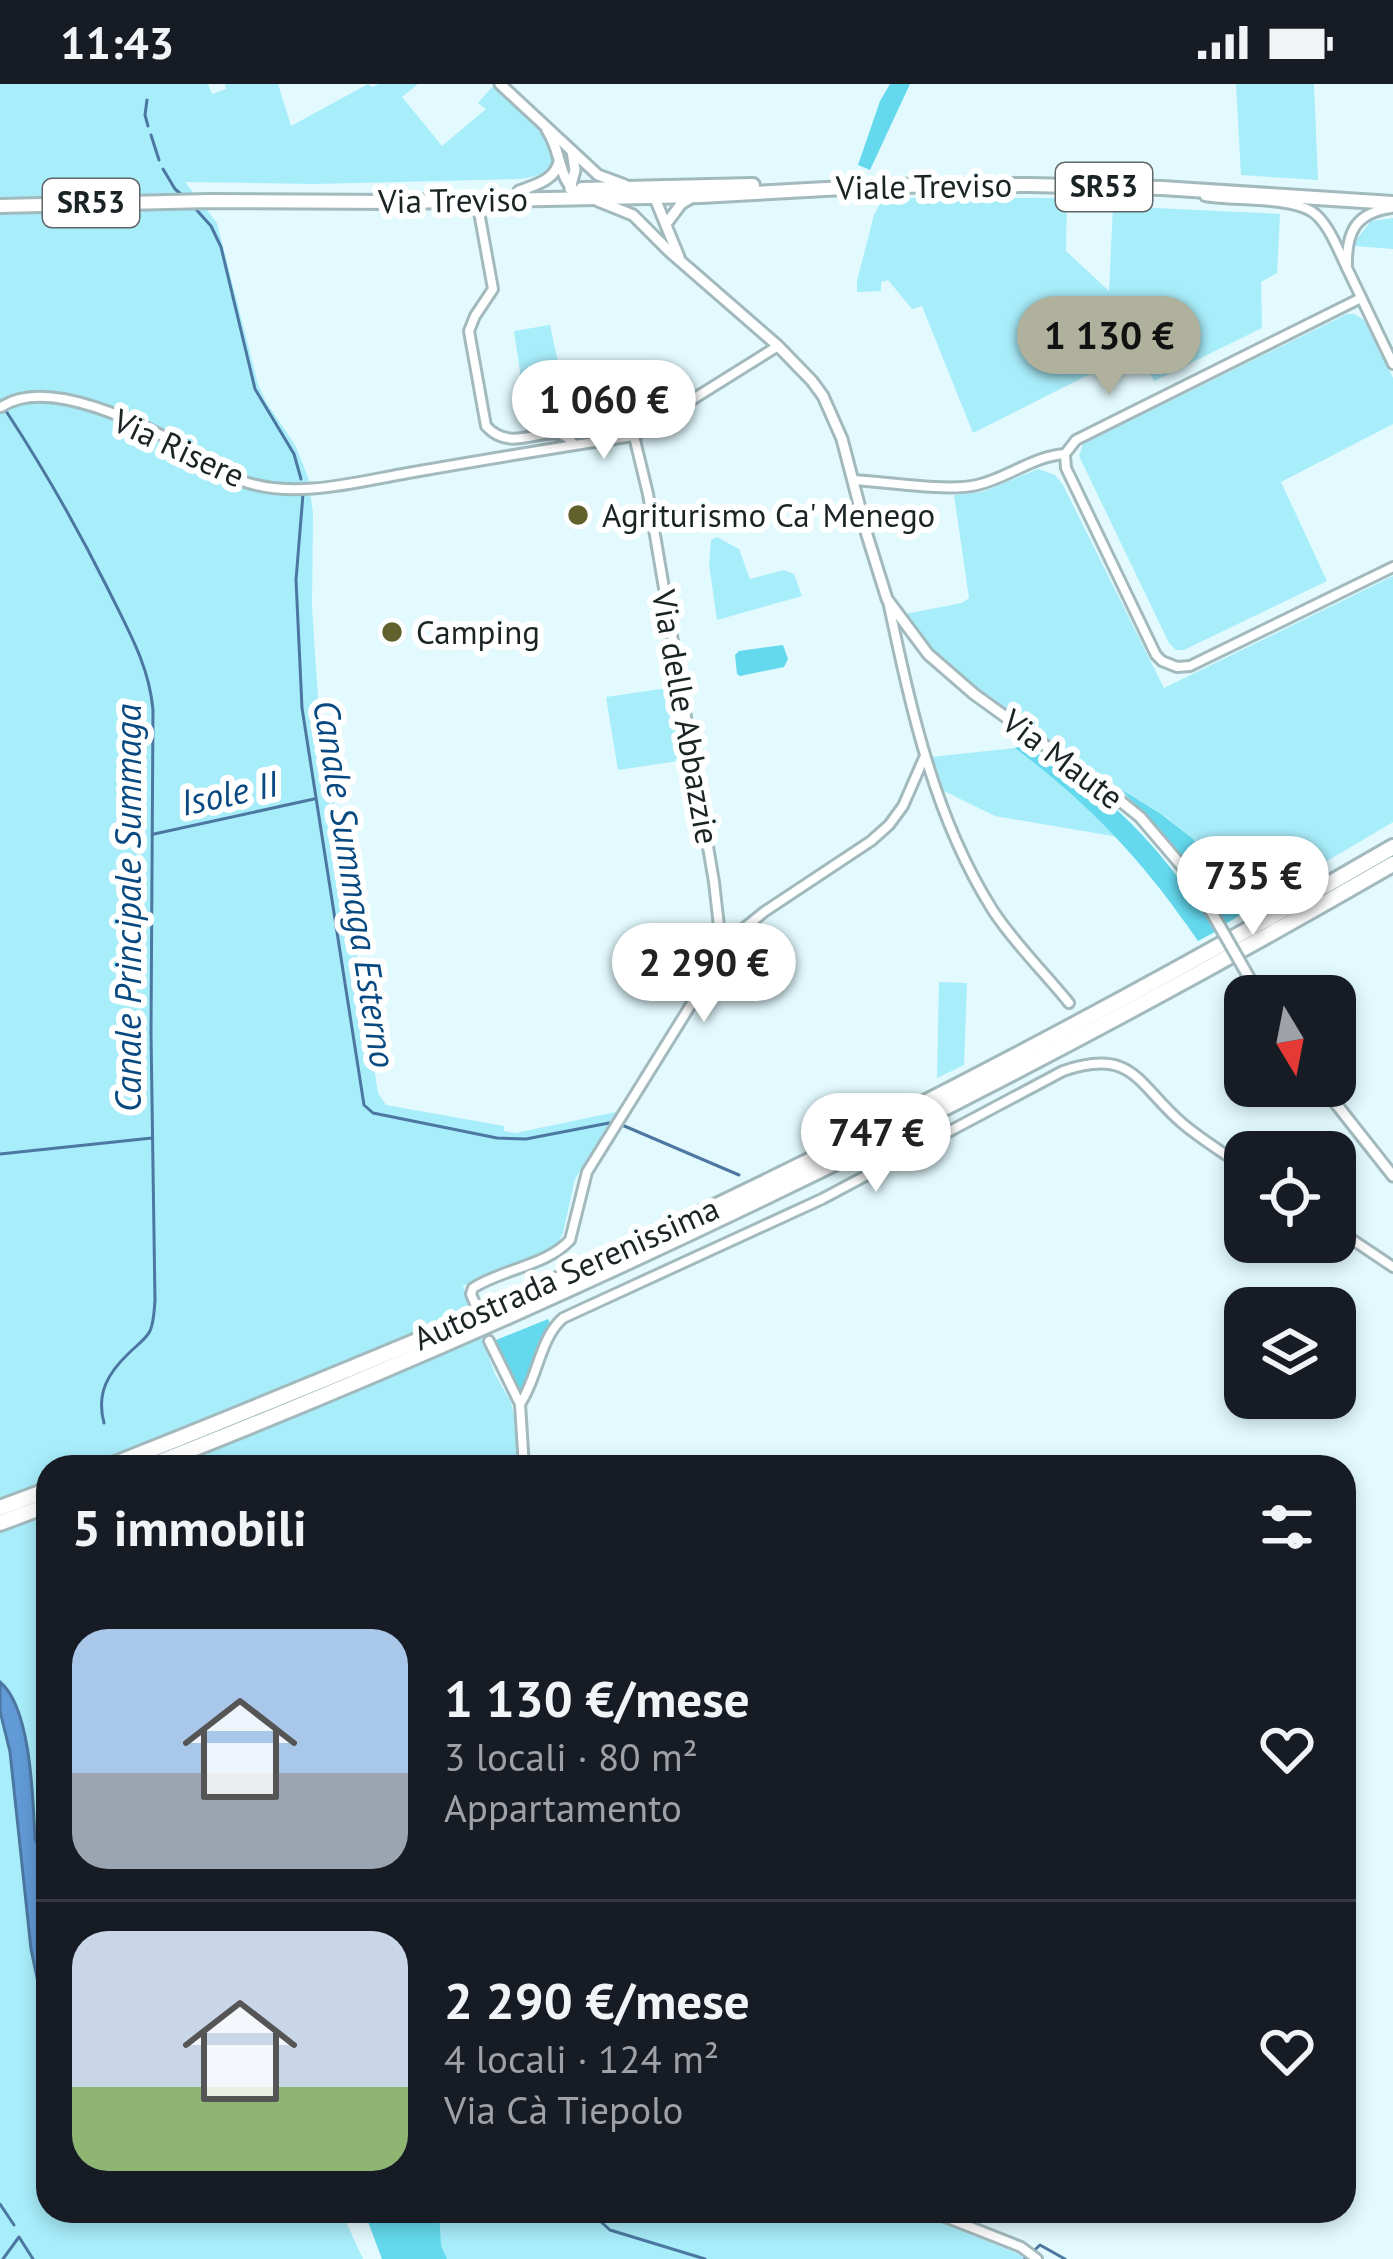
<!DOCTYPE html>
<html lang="it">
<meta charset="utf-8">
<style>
body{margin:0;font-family:"PT Sans",sans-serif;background:#242831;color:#f1f3f6;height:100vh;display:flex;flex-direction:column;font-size:45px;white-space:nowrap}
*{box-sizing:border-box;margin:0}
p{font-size:39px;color:#9ea1a6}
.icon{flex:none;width:66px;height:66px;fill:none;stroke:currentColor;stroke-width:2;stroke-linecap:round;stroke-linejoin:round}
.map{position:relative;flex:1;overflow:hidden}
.drawer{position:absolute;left:36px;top:1371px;width:1320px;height:768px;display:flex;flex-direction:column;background:#171b24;border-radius:36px;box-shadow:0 6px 18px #0003}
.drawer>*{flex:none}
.needle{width:78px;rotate:170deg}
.buttons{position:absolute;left:1224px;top:891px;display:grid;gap:24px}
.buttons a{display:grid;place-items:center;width:132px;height:132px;border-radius:24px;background:#171b24;box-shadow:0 6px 18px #0003;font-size:60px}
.price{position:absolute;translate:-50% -102px;padding:0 27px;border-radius:42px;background:#fff;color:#222;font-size:39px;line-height:78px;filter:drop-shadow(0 3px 6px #0008)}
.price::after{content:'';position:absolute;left:50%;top:72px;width:36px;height:27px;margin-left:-18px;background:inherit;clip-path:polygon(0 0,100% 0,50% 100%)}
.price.selected{background:#b0b19c;color:#111}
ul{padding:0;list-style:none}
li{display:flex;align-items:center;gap:36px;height:300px;padding:0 36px}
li+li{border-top:3px solid #363941}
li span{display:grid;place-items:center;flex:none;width:336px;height:240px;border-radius:36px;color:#555}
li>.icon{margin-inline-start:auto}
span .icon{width:144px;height:144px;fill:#fffc;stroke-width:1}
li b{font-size:51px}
h2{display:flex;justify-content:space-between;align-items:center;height:144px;padding:0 36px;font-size:51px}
.status{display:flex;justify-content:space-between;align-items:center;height:84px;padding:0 60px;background:#171b24;direction:ltr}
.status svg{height:33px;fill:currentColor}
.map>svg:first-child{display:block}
</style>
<div class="status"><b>11:43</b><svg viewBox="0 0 49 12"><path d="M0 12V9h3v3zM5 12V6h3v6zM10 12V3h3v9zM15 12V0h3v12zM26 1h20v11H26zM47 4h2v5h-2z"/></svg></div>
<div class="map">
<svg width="1393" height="2175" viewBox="0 0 1393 2175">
<rect width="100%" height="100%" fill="#e2fafe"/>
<g fill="#a8edfa">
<path d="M0,0H208L212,10L226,5L225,0H278L291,42L368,0L372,3L379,0H418L402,13L442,62L486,25L478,19L494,1L550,55L556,73C548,90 537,93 519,95L313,100L185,98L217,139L258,300L266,318L295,361L308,393L313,430L312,523L318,614L378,1009L386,1021L504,1042V1047L516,1049L616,1028L575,1095L563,1149L556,1163L463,1202L495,1290L511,1318L517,1347L519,1383H48V1806L24,1792L37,1903L48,1946V2127H341L363,2175H0V1627L10,1668L15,1724L27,1699L0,1602Z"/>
<polygon points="1236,0 1314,0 1318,96 1241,91"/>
<polygon points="883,114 1067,114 1066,167 1109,207 1113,122 1280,130 1277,189 1261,198 1262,244 1154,297 1138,266 973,349 922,222 912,225 888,196 881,198 881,207 857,208 857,197 874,131"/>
<polygon points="1393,134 1393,165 1354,162 1356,156 1371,137"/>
<polygon points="1347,230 1354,230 1364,236 1393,294 1393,340 1281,398 1327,497 1184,566 1176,566 1169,559 1079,372 1083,360"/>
<polygon points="550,241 563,302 523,309 514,247"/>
<polygon points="1038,385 1055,391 1063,401 1164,604 1393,492 1393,738 1297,795 1212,778 1192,754 1166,733 1081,680 968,599 932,565 905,530 962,519 969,514 954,411 982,408"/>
<polygon points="717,453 739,465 750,495 784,486 794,490 802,512 717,536 709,480 711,456"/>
<polygon points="674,603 685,676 618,686 606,613"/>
<polygon points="1015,664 1060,698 1118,753 995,732 942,706 931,673"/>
<polygon points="939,898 967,899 964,981 937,994"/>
<polygon points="382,2127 913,2127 1031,2175 386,2175"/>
</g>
<g fill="#64d9ee">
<polygon points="890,0 910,0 870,86 858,81 880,17"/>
<polygon points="783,561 788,575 784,583 740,592 737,590 735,571 739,567"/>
<path d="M1024,661C1055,681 1088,701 1116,725C1155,761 1188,803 1215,848L1198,857C1144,778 1092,722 1015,664Z"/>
<path d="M1119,704L1161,730L1192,754L1212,778L1297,795L1224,841C1197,785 1163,748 1119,704Z"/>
<polygon points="548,1235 550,1239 527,1302 522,1307 516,1306 494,1262 496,1256"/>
<polygon points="364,2127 439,2127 441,2162 447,2175 382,2175"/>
</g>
<path fill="#619ad6" stroke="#4c77a1" stroke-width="3" d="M0,1598C31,1623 33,1715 35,1755L40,1765L42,1840L48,1865V1946L31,1865L10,1668L0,1627Z"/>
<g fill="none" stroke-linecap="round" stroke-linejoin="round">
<g stroke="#4c77a1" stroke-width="3">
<polyline points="147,16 145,31 148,42"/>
<polyline points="151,51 159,76"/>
<polyline points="163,85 175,105 182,111"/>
<polyline points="193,122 211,142 221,163 255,305 294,370 301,395"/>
<path d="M6,327C44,385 77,443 108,505C128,546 149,581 153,626L151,949L155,1217C154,1227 154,1238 150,1247C146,1255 136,1262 129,1269C108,1289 96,1309 104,1339"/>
<polyline points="303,410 296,496 302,624 364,1021 373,1029 497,1054 526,1055 609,1039"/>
<polyline points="154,750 314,715"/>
<polyline points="622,1041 739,1091"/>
<polyline points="0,1070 152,1054"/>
<polyline points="0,2120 14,2141"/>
<polyline points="589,2127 610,2146 705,2175"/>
<polyline points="3,2175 19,2153 33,2175"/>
<polyline points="1025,2175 1040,2161 1065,2175"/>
</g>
<g stroke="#a2b9bd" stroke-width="14">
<g id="minor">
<path d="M1205,112C1233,117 1287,113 1311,127C1328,137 1338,166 1347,184C1346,150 1354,129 1391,124"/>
<path d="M477,117L493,205L475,232L469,247L486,342C515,374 551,332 573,359"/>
<polyline points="1347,184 1393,280"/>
<path d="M1,323C43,295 124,332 165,353C192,367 216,389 245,398C297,415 356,398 408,389C483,376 558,363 634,352"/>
<polyline points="1065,371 1066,384 1156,571 1162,577 1177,583 1190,582 1393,483"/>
<path d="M854,396C886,398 948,408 977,401C1008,394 1033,372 1065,370L1076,356L1361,214"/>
<path d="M888,517C911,624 933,731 992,825C1013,858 1044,888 1069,919"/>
<polyline points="722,869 714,798 648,410 634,352 778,262"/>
<polyline points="1335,1144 1393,1183"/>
<path d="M476,1222L471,1210L473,1204C502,1185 546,1182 570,1156L587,1088L733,853L764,828L871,757L889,741L903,722L924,674"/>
<polyline points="489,1257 520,1320 524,1383"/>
<path d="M520,1320C538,1294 539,1255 563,1234L822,1115L1063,987C1133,963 1137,1000 1182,1039C1202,1056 1224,1069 1245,1084"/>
<polyline points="930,2127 1021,2163 1037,2175"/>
</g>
</g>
<g stroke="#a2b9bd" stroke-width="15">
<g id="tertiary">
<polyline points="500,0 598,91 625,101"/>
<path d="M547,46C563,69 556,96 582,113"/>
<polyline points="570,105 575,86 572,67"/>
<path d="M519,107C535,101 555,96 559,78"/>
<polyline points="654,112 679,173"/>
<polyline points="598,117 633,131 669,167 778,262 812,297 823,312 842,355 867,451 887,515 928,570 974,610 1108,707 1140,733 1187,788 1215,834"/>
<polyline points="666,140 681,120 691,114"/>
<polyline points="1251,897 1260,912"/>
<polyline points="1322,1002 1393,1092"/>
</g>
</g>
<g stroke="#a2b9bd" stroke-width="18">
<g id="primary">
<polyline points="582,105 753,101"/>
<polyline points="0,122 210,117 399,118 701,112 880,102 1029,101 1162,104 1393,119"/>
</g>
</g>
<g stroke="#a2b9bd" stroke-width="20">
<g id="motorway">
<path d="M108,1383C237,1331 367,1279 495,1224C803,1088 1102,932 1393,763"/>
<path d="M147,1383C578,1214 993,1011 1393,780"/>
<polyline points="0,1424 48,1406"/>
<polyline points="0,1439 48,1421"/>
</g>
</g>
<use href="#minor" stroke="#fff" stroke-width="8"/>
<use href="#tertiary" stroke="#fff" stroke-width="9"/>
<use href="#primary" stroke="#fff" stroke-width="12"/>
<use href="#motorway" stroke="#fff" stroke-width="14"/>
<g stroke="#a2b9bd" stroke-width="15" stroke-linecap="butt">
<polyline id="tertiary-bridge" points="1215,834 1251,897"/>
</g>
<use href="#tertiary-bridge" stroke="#fff" stroke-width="9"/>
</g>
<g fill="#61612e" stroke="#fff" stroke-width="4.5">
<circle cx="578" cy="431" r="12"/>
<circle cx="392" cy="548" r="12"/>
</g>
<g text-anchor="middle" stroke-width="12" stroke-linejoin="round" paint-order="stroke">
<g fill="#fff" stroke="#5f6666" stroke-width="3">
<rect x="1056" y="79" width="96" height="48" rx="9"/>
<rect x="43" y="95" width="96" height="48" rx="9"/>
</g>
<g font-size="30" font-weight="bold" fill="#1b2425">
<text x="1104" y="113">SR53</text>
<text x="91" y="129">SR53</text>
</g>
<g font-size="33" fill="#1b2425" stroke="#fff">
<text transform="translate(924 102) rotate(-1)" y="12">Viale Treviso</text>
<text transform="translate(453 116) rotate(-1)" y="12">Via Treviso</text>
<text transform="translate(179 364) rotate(25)" y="12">Via Risere</text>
<text transform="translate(686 633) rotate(80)" y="12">Via delle Abbazzie</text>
<text transform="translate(1063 675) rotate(37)" y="12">Via Maute</text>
<text transform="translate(566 1189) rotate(-24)" y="12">Autostrada Serenissima</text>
</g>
<g font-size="33" fill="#1b2425" stroke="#fff" text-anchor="start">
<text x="602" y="443">Agriturismo Ca' Menego</text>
<text x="416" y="560">Camping</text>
</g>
<g font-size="36" font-style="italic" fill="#094981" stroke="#fff">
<text transform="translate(229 709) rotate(-12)" y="13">Isole II</text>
<text transform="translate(355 800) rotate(81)" y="13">Canale Summaga Esterno</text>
<text transform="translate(128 824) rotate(-90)" y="13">Canale Principale Summaga</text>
</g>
</g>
</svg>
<div class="buttons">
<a><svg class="needle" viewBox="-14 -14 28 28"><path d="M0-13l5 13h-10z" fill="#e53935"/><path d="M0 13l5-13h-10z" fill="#9ea1a6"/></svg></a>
<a><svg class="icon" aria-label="locate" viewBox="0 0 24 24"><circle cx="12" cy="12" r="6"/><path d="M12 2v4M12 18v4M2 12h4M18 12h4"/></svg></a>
<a><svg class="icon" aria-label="layers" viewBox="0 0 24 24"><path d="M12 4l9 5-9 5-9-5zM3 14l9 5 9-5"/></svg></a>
</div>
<b class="price selected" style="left:1109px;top:314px">1 130 €</b>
<b class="price" style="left:604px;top:378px">1 060 €</b>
<b class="price" style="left:1253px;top:854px">735 €</b>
<b class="price" style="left:704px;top:941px">2 290 €</b>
<b class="price" style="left:876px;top:1111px">747 €</b>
<section class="drawer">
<h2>5 immobili<svg class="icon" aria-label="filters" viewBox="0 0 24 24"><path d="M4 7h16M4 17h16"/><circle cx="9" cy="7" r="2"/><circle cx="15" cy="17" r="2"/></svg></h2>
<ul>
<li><span style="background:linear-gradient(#a9c7e8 60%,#9aa5b1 0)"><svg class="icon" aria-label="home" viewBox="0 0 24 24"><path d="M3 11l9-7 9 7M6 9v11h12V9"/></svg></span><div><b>1 130 €/mese</b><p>3 locali · 80 m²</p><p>Appartamento</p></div><svg class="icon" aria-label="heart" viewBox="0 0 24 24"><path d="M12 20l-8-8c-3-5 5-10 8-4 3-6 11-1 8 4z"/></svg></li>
<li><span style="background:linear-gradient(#c9d6e8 65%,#8fb573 0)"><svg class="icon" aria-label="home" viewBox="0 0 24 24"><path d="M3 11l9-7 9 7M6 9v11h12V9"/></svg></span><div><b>2 290 €/mese</b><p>4 locali · 124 m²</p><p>Via Cà Tiepolo</p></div><svg class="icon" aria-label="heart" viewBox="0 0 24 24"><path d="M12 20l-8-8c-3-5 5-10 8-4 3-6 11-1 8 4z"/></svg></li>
</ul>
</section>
</div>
